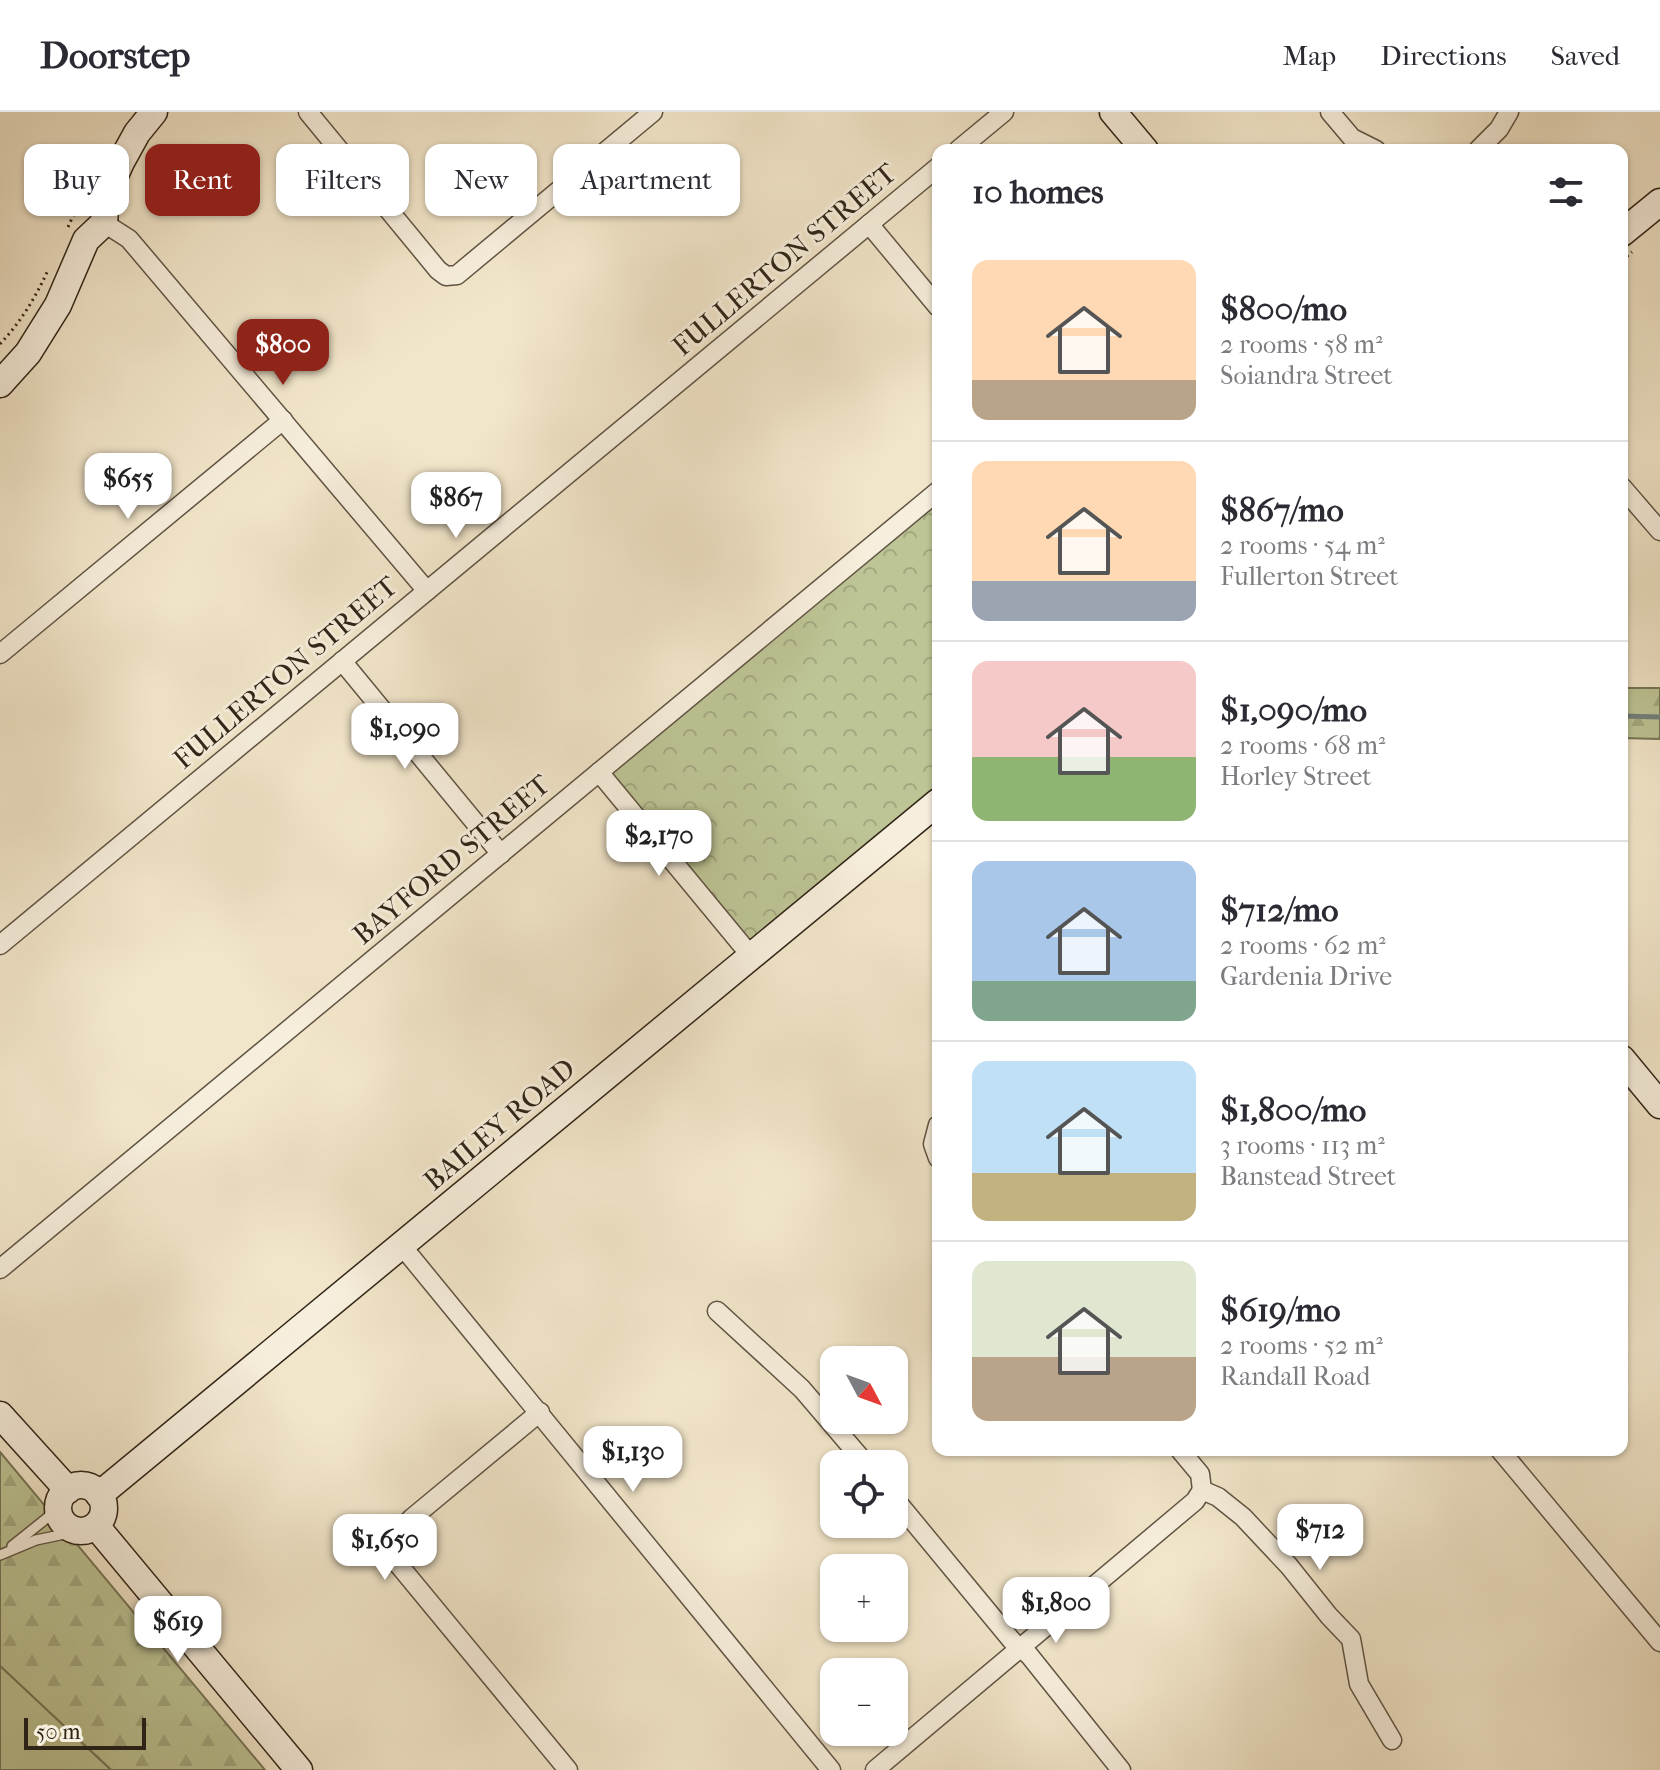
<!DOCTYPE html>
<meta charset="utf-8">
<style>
body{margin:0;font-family:"IM FELL French Canon",serif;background:#f7f7f7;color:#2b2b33;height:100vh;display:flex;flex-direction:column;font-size:30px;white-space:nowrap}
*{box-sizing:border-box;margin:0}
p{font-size:26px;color:#7c7c81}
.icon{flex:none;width:44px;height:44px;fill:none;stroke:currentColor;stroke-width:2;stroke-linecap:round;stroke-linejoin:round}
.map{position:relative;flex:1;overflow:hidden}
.sheet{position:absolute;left:932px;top:32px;width:696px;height:1312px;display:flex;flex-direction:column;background:#fff;border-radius:16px;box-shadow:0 2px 6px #0004}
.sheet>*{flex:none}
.top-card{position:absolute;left:24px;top:32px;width:760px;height:72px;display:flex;gap:16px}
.needle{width:52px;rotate:131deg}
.fabs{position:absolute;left:820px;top:1234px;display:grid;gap:16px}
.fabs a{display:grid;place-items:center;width:88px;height:88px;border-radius:16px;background:#fff;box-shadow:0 2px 6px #0004;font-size:40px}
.scale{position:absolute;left:24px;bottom:20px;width:122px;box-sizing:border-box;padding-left:8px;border:4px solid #302417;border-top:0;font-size:22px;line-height:28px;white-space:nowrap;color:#302417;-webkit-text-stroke:6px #f7efdd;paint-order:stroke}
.price{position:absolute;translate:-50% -68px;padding:0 18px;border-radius:16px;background:#fff;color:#222;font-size:26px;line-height:52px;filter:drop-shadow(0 2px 4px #0008)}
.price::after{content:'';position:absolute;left:50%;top:48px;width:24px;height:18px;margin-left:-12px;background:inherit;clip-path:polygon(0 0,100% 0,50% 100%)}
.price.selected{background:#8f2418;color:#fff}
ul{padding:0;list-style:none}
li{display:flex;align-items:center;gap:24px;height:200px;padding:0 40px}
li+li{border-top:2px solid #e1e1e2}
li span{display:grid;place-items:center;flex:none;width:224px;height:160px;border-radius:16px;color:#555}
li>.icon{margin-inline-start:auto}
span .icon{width:96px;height:96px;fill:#fffc;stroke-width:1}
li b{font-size:34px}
h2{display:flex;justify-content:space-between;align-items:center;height:96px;padding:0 40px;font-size:34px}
.tag{padding:0 28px;border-radius:16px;background:#fff;box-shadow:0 2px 6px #0004;font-size:28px;line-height:72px}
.tag.selected{background:#8f2418;color:#fff}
header{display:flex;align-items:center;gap:48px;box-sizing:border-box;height:112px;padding:0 40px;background:#fff;border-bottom:2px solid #e1e1e2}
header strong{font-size:38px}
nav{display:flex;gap:44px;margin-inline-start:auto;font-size:28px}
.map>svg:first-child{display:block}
</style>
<header>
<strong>Doorstep</strong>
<nav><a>Map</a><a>Directions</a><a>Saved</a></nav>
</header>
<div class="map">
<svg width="1660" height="1658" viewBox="0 0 1660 1658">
<defs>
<pattern id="forest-firs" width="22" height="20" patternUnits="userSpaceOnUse" patternTransform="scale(2)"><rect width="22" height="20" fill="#bdc495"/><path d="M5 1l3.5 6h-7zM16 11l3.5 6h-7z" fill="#a3a880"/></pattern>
<pattern id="park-crowns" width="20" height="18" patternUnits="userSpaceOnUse" patternTransform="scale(2)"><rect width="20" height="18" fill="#bdc495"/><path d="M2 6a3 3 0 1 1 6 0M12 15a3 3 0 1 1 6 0" fill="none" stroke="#a3a880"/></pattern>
</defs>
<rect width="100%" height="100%" fill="#f2e6ca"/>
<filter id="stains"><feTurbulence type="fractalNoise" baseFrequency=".0025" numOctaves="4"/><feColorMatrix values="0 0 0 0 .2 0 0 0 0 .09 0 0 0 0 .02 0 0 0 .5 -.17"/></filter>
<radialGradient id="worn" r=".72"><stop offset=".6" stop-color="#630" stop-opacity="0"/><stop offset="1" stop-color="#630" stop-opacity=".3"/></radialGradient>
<g fill="url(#forest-firs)" stroke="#767456" stroke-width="2">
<polygon points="1622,576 1660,576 1660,627 1622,626"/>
<polygon points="0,1340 265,1658 111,1658 0,1554"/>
</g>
<polygon fill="url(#park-crowns)" stroke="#767456" stroke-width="2" points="938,379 938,690 751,844 599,660"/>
<polygon fill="#bdc495" stroke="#767456" stroke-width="2" points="0,1554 111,1658 0,1658"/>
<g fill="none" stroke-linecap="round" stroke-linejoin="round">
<polyline stroke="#71807b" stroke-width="5" points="1622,604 1660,605"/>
<g stroke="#605444" stroke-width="12">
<g id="lane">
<polyline points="12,1434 52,1402 59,1393"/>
<polyline points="0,1443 36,1428 79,1419"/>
</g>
</g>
<g stroke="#605444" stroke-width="21">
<g id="street">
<polyline points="308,0 438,158 446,164 457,163 653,0"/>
<polyline points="1330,0 1352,26 1376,38"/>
<polyline points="958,38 1004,0"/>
<polyline points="1478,38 1499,17 1509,0"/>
<polyline points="104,111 129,127 427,479"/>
<polyline points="869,112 938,195"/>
<polyline points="1622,375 1660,419"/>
<polyline points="0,542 283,308"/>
<polyline points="342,549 501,742"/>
<polyline points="599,660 751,844"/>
<polyline points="0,833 938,55"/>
<polyline points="938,1013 933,1032 938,1046"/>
<polyline points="402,1134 831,1658"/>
<polyline points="0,1157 938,379"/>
<polyline points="717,1199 802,1277 866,1352"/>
<polyline points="540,1300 412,1406 395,1423 391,1434 393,1446 568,1658"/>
<polyline points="1180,1338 1200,1362 1202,1378 1218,1385 1243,1405 1289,1454 1329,1504 1351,1527 1359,1572 1392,1628"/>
<polyline points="1500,1338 1660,1530"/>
<polyline points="894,1386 1013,1530 1029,1543 1121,1658"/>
<polyline points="875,1658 1195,1389 1202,1378"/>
</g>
</g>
<g stroke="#302417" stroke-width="29">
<g id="secondary">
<polyline points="1113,0 1145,38"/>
<polyline points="1622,121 1660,90"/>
<polyline points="0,272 28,241 58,193 86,128 104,111 106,83 121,50 137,21 154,0"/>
<polyline points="1622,947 1660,993"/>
<polyline points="0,1303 68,1378"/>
<circle cx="81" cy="1396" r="23"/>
<polyline points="99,1383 938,690"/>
<polyline points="96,1414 299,1658"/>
</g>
</g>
<g stroke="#302417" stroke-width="3" stroke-dasharray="2 4" stroke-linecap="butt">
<polyline points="68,115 85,78"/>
<polyline points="1622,148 1632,140"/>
<path d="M0,232C20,211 36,185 48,158"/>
</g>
<use href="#lane" stroke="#f7efdd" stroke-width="9"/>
<use href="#street" stroke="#f7efdd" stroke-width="18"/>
<use href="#secondary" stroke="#f7efdd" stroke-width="26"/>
</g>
<g text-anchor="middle" stroke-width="6" stroke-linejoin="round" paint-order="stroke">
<g font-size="28" fill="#302417" stroke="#f7efdd">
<text transform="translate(784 147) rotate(-40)" y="10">FULLERTON STREET</text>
<text transform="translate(285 560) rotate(-40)" y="10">FULLERTON STREET</text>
<text transform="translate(451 747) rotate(-40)" y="10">BAYFORD STREET</text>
<text transform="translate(499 1012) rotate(-40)" y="10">BAILEY ROAD</text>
</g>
</g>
<rect width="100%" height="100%" filter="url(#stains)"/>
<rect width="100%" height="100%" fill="url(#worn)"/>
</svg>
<div class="fabs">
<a><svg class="needle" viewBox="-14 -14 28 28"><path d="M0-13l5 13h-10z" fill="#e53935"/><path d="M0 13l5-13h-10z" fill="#7c7c81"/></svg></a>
<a><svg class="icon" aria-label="locate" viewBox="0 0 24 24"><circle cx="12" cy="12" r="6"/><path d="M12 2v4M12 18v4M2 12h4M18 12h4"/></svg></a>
<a>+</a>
<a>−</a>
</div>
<div class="scale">50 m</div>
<b class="price selected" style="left:283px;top:275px">$800</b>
<b class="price" style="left:128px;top:409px">$655</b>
<b class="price" style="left:456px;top:428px">$867</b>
<b class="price" style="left:405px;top:659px">$1,090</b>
<b class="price" style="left:659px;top:766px">$2,170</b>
<b class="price" style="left:633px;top:1382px">$1,130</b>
<b class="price" style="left:1320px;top:1460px">$712</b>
<b class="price" style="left:385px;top:1470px">$1,650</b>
<b class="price" style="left:1056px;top:1533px">$1,800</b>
<b class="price" style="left:178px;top:1552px">$619</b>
<div class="top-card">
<a class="tag">Buy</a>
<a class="tag selected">Rent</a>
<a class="tag">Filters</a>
<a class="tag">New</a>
<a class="tag">Apartment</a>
</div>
<section class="sheet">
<h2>10 homes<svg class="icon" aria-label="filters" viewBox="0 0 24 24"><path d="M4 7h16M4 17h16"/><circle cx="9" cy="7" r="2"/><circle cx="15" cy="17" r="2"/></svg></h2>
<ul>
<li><span style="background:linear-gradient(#ffd9b3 75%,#b9a48a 0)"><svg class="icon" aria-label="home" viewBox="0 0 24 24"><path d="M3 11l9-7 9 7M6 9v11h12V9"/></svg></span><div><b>$800/mo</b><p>2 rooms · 58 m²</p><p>Soiandra Street</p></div></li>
<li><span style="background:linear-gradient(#ffd9b3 75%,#9aa5b1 0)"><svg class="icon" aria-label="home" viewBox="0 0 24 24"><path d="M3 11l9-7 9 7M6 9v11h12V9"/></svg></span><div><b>$867/mo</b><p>2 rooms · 54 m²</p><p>Fullerton Street</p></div></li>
<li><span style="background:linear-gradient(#f6c9c9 60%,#8fb573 0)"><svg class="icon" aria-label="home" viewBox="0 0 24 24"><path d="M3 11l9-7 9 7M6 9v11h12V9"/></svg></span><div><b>$1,090/mo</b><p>2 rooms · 68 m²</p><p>Horley Street</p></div></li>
<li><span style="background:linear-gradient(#a9c7e8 75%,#7fa58c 0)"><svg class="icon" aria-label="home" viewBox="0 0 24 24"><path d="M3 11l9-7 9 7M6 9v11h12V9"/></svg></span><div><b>$712/mo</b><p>2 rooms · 62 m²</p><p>Gardenia Drive</p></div></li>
<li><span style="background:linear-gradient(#bfe0f5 70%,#c2b280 0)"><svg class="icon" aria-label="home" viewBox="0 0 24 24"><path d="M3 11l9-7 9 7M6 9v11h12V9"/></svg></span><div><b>$1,800/mo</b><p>3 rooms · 113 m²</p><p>Banstead Street</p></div></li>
<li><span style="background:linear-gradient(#dfe7d0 60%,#b9a48a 0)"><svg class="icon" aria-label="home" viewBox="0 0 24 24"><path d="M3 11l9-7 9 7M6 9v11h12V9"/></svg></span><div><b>$619/mo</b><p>2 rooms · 52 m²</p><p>Randall Road</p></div></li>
</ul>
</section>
</div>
